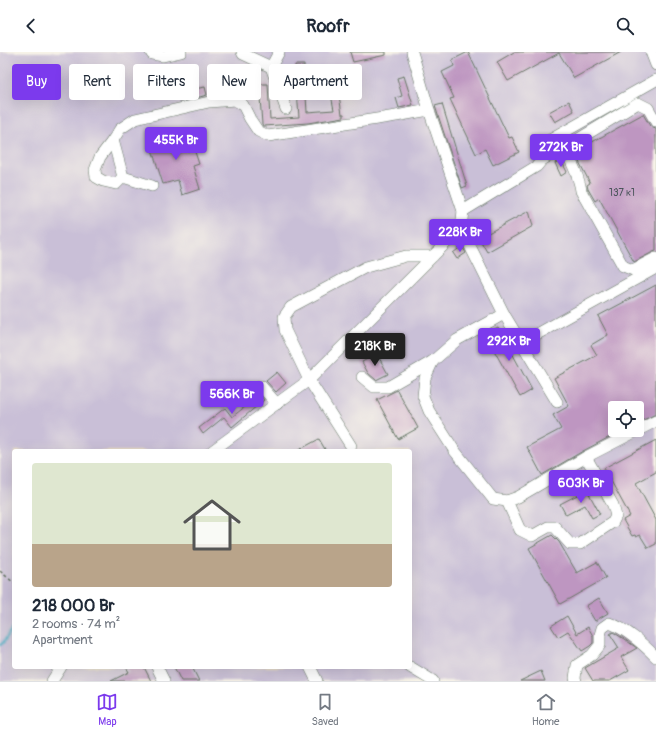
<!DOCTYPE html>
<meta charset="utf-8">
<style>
body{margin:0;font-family:Pangolin,sans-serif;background:#f6f6f7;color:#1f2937;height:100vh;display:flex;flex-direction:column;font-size:15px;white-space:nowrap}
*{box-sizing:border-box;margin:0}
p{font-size:13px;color:#747a83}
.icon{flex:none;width:22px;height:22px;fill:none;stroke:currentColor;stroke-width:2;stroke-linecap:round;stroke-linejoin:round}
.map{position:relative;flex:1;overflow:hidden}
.drawer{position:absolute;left:12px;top:397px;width:400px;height:220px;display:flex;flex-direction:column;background:#fff;border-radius:4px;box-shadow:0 4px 16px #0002}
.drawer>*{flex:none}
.guide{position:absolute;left:12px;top:12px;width:400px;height:36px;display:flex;gap:8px}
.tools{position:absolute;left:608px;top:349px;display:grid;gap:8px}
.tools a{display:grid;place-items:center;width:36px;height:36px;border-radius:4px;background:#fff;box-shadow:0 4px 16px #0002;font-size:20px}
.price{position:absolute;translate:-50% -34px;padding:0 9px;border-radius:4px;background:#7c3aed;color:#fff;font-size:13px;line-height:26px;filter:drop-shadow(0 1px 2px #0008)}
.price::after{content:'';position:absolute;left:50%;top:24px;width:12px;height:9px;margin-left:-6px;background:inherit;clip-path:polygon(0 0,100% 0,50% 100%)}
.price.on{background:#222;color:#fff}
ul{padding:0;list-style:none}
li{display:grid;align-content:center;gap:8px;height:212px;padding:0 20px}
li+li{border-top:1px solid #e0e1e3}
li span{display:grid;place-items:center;height:124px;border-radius:4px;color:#555}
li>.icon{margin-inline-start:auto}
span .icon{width:72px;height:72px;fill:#fffc;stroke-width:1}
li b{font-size:17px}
.chip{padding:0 14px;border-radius:4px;background:#fff;box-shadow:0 4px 16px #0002;font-size:14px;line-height:36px}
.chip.on{background:#7c3aed;color:#fff}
header{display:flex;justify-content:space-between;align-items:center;height:52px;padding:0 20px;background:#fff;font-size:18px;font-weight:700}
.menu{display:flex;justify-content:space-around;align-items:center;height:56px;border-top:1px solid #e0e1e3;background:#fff;font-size:11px;color:#747a83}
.menu a{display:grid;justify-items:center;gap:2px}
.menu .on{color:#7c3aed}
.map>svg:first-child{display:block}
</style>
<header><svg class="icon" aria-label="back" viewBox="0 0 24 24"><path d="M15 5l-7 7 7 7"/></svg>Roofr<svg class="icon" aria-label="search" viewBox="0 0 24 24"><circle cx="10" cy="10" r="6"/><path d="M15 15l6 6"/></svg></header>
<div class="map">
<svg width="656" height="629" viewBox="0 0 656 629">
<rect width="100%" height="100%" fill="#f7f3e8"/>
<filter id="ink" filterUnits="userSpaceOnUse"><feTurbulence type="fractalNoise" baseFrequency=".025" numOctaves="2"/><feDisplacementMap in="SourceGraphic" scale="8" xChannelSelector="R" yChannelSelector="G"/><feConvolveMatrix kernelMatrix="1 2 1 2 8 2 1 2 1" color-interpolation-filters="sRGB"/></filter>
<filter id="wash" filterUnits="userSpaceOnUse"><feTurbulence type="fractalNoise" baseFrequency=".012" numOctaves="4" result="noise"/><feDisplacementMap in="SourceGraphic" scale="16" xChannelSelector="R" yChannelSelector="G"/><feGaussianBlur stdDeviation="0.9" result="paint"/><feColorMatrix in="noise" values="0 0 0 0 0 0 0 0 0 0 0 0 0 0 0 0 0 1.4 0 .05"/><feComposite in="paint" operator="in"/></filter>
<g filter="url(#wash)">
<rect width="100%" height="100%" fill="#ede2c3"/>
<path fill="#c9bfd7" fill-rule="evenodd" d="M0,0H656V629H0ZM615,356H637V378H615ZM14,399H410V615H14Z"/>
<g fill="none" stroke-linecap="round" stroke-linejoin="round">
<polyline stroke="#46acc5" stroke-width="2.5" points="0,593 3,591 14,574"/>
</g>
<g id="blocks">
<g fill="#be96c1">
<polygon points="350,0 386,0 386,3 353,10"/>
<polygon points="468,0 509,86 512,85 519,100 493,113 485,97 476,102 450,47 454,46 442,20 454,14 452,8"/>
<polygon points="514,0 621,0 574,26 559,1 508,29 497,10"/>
<polygon points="295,13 304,13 307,60 334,58 328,27 336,25 342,62 344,62 344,65 308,71 264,74 263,74 262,72 259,32 268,32 270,67 299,65"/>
<polygon points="404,24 413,53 399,56 396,46 402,44 397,26"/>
<polygon points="205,35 207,43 196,46 194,37"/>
<polygon points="569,49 574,59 555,70 549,60"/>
<polygon points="442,52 467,134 462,136 435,54"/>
<polygon points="643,62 650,74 653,76 656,77 656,199 653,200 634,210 599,146 595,149 588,137 587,133 590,131 574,100"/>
<polygon points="182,78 188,99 194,97 199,112 193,114 200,137 182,143 178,128 163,132 149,88"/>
<polygon points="561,108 567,120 561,124 555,111"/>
<polygon points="529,159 533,174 487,200 479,186"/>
<polygon points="462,194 466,201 457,207 453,201"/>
<polygon points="656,233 656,362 637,371 637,356 615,356 615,378 623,378 583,399 542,423 527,395 561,377 553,363 569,354 554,326 597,303 591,293 608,283 598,264"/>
<polygon points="498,275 532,338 520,345 485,282"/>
<polygon points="377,302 388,322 376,328 368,321 362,310"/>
<polygon points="277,320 286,331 276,340 266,329"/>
<polygon points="397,338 418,376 398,387 377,348"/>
<polygon points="260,343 264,348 232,375 224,365 203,382 199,376 225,356 232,365"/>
<polygon points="319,387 326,399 297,399"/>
<polygon points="656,388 656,420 636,431 656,468 656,492 648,496 640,483 636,485 635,483 632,484 623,468 630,464 604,416"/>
<polygon points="587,438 600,462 592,466 585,453 566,463 560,452"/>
<polygon points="552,483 559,490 577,521 597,510 606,526 560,552 529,496"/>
<polygon points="599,546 608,561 595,569 586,554"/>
<polygon points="567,564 577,582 588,575 593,584 593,591 590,594 582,599 568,579 558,585 551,574"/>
<polygon points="613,580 624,587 637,596 621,605 629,618 610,629 593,629 585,616 619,596 610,582"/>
<polygon points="126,615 144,615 151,629 111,629 129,620"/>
<polygon points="174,615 192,615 199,629 181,629"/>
<polygon points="541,619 545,629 520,629"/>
</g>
</g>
</g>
<g filter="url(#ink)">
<use href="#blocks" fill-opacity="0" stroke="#677766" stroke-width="1"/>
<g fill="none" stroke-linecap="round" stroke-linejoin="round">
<g stroke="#677766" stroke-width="12">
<g id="minor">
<polyline points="151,0 152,2 163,4 181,0"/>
<polyline points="242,0 243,2 271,15"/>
<polyline points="279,0 271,15 286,57"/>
<polyline points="651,0 656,13"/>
<polyline points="113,88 100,105 95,118 96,125 103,129 116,132 123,125"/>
<path d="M559,99C561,100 564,100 565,101C572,107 580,130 581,139L623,214L633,218L656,206"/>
<polyline points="542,108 559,99 638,51 648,56 656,70"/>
<polyline points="152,134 123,125 113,88 120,77 135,67 209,50 235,48 243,53 250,67 258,79 268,84 396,64 429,58"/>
<polyline points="463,159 537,114 542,108 550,88 656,28"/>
<polyline points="461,176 504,262 557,350"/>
<polyline points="521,291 656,216"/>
<polyline points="433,309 425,326 423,344 429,359 454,398 493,447 507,449 518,445 586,405 656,369"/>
<polyline points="362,325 374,335 388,335 433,309 457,288 504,262"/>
<polyline points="261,334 277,352"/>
<polyline points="351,394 309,328 285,278 284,265 291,255 366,215 406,204 433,204"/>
<polyline points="212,399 309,328 461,176 463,159 429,58 412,0"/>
<polyline points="507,449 520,478 532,484 548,475 555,475 570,492 580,492 613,470 616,464 613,453 586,405"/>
<polyline points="157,615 164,629"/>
<polyline points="310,615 317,629"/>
<polyline points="410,615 433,629"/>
<polyline points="52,629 61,615"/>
<path d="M576,629L575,626L577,613L592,603L600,593V583L602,576L609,571C627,577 643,592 656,605"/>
</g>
</g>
<polyline stroke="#677766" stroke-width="1.5" stroke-dasharray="3 3" stroke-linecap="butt" points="0,519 14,531"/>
<use href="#minor" stroke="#fff" stroke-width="11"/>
</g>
</g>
<g text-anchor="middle" stroke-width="3" stroke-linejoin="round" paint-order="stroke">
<g font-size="10" fill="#475357">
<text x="622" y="144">137 к1</text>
</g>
</g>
</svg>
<div class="tools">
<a><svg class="icon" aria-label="locate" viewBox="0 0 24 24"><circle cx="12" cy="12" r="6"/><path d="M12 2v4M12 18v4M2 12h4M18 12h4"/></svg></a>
</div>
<b class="price" style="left:176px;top:109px">455K Br</b>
<b class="price" style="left:561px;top:116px">272K Br</b>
<b class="price" style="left:460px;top:201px">228K Br</b>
<b class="price" style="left:509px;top:310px">292K Br</b>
<b class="price on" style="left:375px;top:315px">218K Br</b>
<b class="price" style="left:232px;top:363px">566K Br</b>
<b class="price" style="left:581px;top:452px">603K Br</b>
<div class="guide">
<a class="chip on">Buy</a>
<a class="chip">Rent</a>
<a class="chip">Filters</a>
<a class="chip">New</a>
<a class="chip">Apartment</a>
</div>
<section class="drawer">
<ul>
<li><span style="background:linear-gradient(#dfe7d0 65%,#b9a48a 0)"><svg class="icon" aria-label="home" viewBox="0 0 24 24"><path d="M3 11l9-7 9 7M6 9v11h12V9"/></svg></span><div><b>218 000 Br</b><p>2 rooms · 74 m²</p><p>Apartment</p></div></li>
</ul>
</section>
</div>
<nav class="menu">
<a class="on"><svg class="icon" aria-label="map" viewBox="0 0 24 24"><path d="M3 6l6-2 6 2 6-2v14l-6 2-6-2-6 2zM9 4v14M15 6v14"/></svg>Map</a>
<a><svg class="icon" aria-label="saved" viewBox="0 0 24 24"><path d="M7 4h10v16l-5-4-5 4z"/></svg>Saved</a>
<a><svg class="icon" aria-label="home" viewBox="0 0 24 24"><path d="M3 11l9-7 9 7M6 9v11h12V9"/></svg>Home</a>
</nav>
